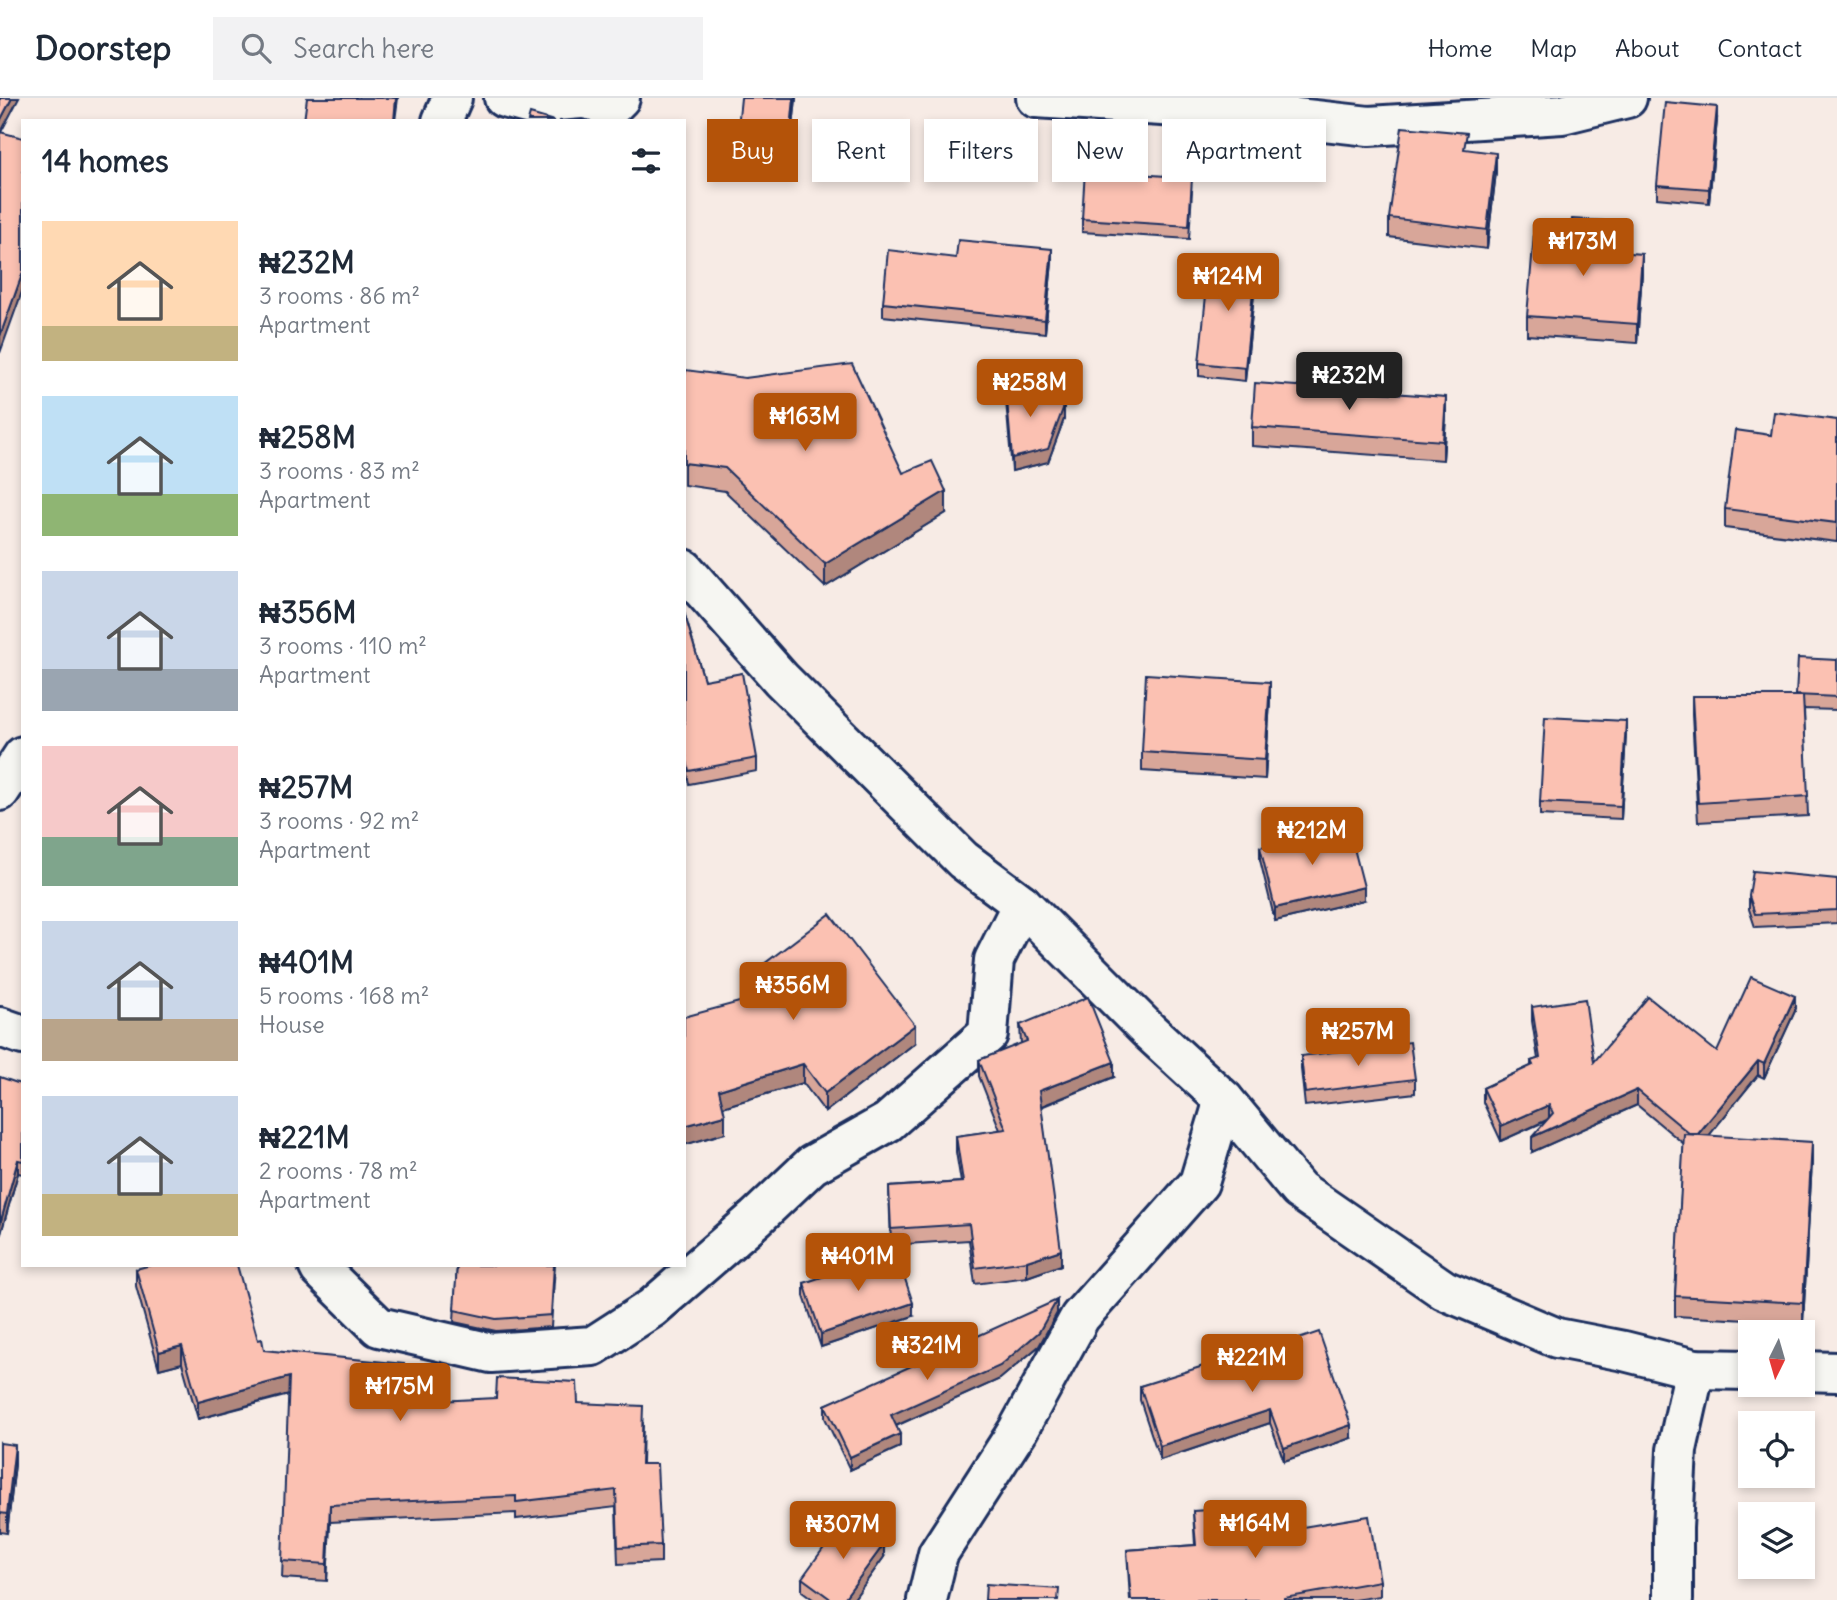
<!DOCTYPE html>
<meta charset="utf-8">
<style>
body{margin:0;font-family:Delius,sans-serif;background:#f2f2f3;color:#1f2937;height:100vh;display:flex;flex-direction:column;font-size:26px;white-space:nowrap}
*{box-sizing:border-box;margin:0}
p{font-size:23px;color:#747a83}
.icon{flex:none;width:38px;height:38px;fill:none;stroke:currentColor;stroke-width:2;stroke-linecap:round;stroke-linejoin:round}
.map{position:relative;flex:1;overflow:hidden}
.details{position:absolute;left:21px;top:21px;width:665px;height:1148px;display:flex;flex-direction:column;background:#fff;border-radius:0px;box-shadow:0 4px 10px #0003}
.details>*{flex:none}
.hud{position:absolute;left:707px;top:21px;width:665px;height:63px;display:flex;gap:14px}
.needle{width:46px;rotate:185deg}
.tools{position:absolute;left:1738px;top:1222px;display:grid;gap:14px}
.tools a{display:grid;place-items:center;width:77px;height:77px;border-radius:0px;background:#fff;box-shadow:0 4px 10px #0003;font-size:35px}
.price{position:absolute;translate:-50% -60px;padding:0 16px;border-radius:7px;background:#b45309;color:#fff;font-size:23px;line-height:46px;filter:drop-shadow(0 2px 4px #0008)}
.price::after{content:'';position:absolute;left:50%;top:42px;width:21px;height:16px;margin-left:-10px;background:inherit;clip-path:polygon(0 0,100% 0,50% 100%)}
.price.on{background:#222;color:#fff}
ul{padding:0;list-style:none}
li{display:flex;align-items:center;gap:21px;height:175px;padding:0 21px}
li span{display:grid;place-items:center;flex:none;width:196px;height:140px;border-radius:0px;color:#555}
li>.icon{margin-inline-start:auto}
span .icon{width:84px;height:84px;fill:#fffc;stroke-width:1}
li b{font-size:30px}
h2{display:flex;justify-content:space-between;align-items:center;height:84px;padding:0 21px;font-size:30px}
.tag{padding:0 24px;border-radius:0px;background:#fff;box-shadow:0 4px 10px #0003;font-size:24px;line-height:63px}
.tag.on{background:#b45309;color:#fff}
header{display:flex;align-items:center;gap:42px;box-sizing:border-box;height:98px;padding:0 35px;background:#fff;border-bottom:2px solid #e0e1e3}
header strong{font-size:33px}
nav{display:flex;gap:38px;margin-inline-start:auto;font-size:24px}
.search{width:490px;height:63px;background:#f2f2f3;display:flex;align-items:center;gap:18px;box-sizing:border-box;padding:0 24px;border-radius:0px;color:#747a83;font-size:26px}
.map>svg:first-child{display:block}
</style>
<header>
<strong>Doorstep</strong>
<div class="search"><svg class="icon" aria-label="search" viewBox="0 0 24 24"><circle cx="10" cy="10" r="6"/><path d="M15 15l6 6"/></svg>Search here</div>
<nav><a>Home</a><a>Map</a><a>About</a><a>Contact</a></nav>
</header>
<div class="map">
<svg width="1837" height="1502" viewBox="0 0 1837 1502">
<rect width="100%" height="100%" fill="#f7ebe5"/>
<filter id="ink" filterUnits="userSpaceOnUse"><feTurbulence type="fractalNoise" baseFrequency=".0143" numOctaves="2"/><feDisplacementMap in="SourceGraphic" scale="14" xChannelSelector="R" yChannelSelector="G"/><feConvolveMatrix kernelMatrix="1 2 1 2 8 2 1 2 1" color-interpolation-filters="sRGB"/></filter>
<g filter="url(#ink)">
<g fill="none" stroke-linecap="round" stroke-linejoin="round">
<g stroke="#1b2f5e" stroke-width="44">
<g id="minor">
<polyline points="504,0 560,15 613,7 620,0"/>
<polyline points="1036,0 1225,12 1369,28 1562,16 1627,0"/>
<polyline points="684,471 781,581 963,762 1022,806 1149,933 1224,1002 1299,1092 1444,1192 1557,1240 1624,1253 1695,1271 1750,1272"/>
<polyline points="0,929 23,937"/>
<polyline points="318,1167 320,1171 379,1229 491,1255 593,1248 652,1210 756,1120 812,1067 888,1024 988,936 994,862 1022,806"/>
<polyline points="1802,1273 1837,1274"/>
<polyline points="927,1502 938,1456 1018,1332 1080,1219 1199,1085 1224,1002"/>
<polyline points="1673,1502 1673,1430 1677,1352 1695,1271"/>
</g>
</g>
<g stroke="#1b2f5e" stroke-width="44">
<g id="secondary">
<polyline points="442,23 452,0"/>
<polyline points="0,693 23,658"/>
</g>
</g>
<use href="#minor" stroke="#f6f6f2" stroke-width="38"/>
<use href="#secondary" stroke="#f6f6f2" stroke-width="38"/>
</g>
<g fill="#d8a699" stroke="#1b2f5e" stroke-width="2">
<polygon points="796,0 788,77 735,71 735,58"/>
<polygon points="1717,22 1709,105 1657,100 1657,87"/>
<polygon points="1467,52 1496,74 1487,151 1389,139 1389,120"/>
<polygon points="1192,93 1189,141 1082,134 1082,121"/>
<polygon points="1604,142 1603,153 1642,175 1637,245 1527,237 1527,218"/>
<polygon points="956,160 1052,164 1045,235 883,218 883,205"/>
<polygon points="1256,177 1245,283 1199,278 1199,265"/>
<polygon points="1005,278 1064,321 1048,364 1012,373 1005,291"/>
<polygon points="684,283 903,375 946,415 825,489 725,393 684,387"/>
<polygon points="1446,318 1443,362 1252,348 1252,329"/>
<polygon points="1837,322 1837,444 1725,430 1725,411 1771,337"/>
<polygon points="684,514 704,582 757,660 757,673 689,686 684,662"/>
<polygon points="1837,562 1837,612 1804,611 1808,718 1698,724 1692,617 1692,598 1796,598"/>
<polygon points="1270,603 1265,681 1142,673 1142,654"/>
<polygon points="1626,636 1621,721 1540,717 1540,704"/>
<polygon points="1260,749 1364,802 1275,823 1260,762"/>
<polygon points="1837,781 1837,825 1755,829 1749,811 1749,798"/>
<polygon points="744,881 915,945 825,1014 803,985 723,1009 725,1035 684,1047 746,902 744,899"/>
<polygon points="1532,909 1594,964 1717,954 1795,913 1764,980 1758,977 1709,1037 1812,1063 1803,1225 1675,1218 1675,1198 1684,1046 1637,1007 1532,1054 1546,1023 1501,1043 1483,1004 1483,990 1531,968 1531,963 1538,961 1532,923"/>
<polygon points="1020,927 1114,979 1041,1009 1061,1167 1027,1179 975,1186 969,1142 891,1147 889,1089 961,1084 956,1054 956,1038 1000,1032 979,978 979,962 1021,946"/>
<polygon points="1301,958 1415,981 1415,995 1305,1008 1301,971"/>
<polygon points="23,987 23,1076 18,1075 0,1139"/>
<polygon points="457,1167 555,1167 551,1229 496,1233 454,1224"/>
<polygon points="136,1171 258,1242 264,1252 404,1283 402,1305 578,1305 643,1325 642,1366 661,1447 661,1464 618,1466 616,1409 516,1421 516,1415 330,1424 327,1483 282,1480 289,1297 198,1321 182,1265 159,1271 136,1188"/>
<polygon points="804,1185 913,1218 821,1249 804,1198"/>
<polygon points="1057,1215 1039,1248 1000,1281 896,1328 900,1349 850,1372 825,1320 825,1307"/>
<polygon points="1234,1263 1351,1340 1284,1363 1270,1325 1160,1362 1140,1302 1140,1288"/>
<polygon points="0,1345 15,1366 7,1435 0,1434"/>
<polygon points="1193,1413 1261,1436 1380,1483 1380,1498 1354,1502 1130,1502 1127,1452 1195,1447"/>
<polygon points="884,1459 853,1502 814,1502 802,1493 802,1480"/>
</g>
<g fill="#b0877d" stroke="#1b2f5e" stroke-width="2">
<polygon points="12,0 19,0 0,36 0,23"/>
<polygon points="396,0 398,0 395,23 394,23"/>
<polygon points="794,0 796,0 788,77 788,63"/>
<polygon points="1717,9 1717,22 1709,105 1709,91"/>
<polygon points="1496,55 1496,74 1487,151 1487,132"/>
<polygon points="1052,151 1052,164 1045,235 1045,222"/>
<polygon points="1642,156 1642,175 1637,245 1637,226"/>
<polygon points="1256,164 1256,177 1245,283 1245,270"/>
<polygon points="23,174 23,191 0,255 0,238"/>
<polygon points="1446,299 1446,318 1443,362 1443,343"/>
<polygon points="1064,308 1064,321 1048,364 1012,373 1012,360"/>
<polygon points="946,393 946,415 825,489 825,466"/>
<polygon points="1270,584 1270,603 1265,681 1265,662"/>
<polygon points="1626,623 1626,636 1621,721 1621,708"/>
<polygon points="1364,789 1364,802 1275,823 1275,810"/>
<polygon points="1795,898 1795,913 1764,980 1764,966"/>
<polygon points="915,927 915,945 825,1014 825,995"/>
<polygon points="1758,963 1758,977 1695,1055 1695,1040"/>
<polygon points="1114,964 1114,979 1039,1009 1039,993"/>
<polygon points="803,966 803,985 719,1010 719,992"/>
<polygon points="1637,992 1637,1007 1532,1054 1532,1039"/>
<polygon points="1549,1007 1549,1021 1501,1043 1501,1028"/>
<polygon points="725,1017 725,1035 684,1047 684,1028"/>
<polygon points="1812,1044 1812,1063 1803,1225 1803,1205"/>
<polygon points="18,1062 18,1075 0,1139 0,1126"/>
<polygon points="1061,1152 1061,1167 1027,1179 1027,1163"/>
<polygon points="1057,1202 1057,1215 1039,1248 1000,1281 891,1330 891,1317"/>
<polygon points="913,1205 913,1218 821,1249 821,1236"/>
<polygon points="182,1248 182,1265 159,1271 159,1254"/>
<polygon points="404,1266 404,1283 400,1322 400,1305"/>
<polygon points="289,1279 289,1296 198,1321 198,1304"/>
<polygon points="1270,1312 1270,1325 1160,1362 1160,1348"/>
<polygon points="1351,1327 1351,1340 1284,1363 1284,1350"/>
<polygon points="900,1336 900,1349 850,1372 850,1359"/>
<polygon points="15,1347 15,1366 7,1435 7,1416"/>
<polygon points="330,1407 330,1424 327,1483 327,1466"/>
<polygon points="884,1446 884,1459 853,1502 843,1502"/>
</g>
<g fill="#fbc1b2" stroke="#1b2f5e" stroke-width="2">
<polygon points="0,0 12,0 0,23"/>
<polygon points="307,0 396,0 394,23 304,23"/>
<polygon points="741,0 794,0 788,63 735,58"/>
<polygon points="1665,4 1717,9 1709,91 1657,87"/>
<polygon points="530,16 554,23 528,23"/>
<polygon points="582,21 591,23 559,23"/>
<polygon points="1402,29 1467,35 1464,51 1496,55 1487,132 1389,120"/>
<polygon points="0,34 23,40 23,174 0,238"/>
<polygon points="1085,72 1192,80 1189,128 1082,121"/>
<polygon points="1572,121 1604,123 1602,153 1642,156 1637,226 1527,218 1534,136 1570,139"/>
<polygon points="958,142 1052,151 1045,222 883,205 888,152 956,160"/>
<polygon points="1210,159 1256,164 1245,270 1199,265"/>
<polygon points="852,266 903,375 932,363 946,393 825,466 725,370 684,365 684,283 686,272 745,280"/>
<polygon points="1005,278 1064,308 1048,351 1012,360"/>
<polygon points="1255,285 1446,299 1443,343 1252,329"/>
<polygon points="1774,314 1837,322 1837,425 1725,411 1735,332 1771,337"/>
<polygon points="684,514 704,582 742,575 757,660 689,673 684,648"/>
<polygon points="1798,560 1837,562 1837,599 1796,597"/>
<polygon points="1146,576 1270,584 1265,662 1142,654"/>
<polygon points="1692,598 1803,598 1808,698 1698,705"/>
<polygon points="1545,619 1626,623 1621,708 1540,704"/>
<polygon points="1348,727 1364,789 1275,810 1260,749"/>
<polygon points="1753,773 1837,781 1837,812 1755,816 1749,798"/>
<polygon points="830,816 915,927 825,995 803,966 719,992 725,1017 684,1028 684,919 758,899 744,881"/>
<polygon points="1751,879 1795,898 1764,966 1758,963 1698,1036 1690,1036 1637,992 1532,1039 1553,1015 1549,1007 1501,1028 1483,990 1533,967 1531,963 1540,960 1532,909 1585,901 1594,964 1648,899 1717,954"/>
<polygon points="1088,899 1114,964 1039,993 1061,1152 1027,1163 975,1170 969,1126 891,1131 889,1089 963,1084 956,1038 1006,1031 979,962 1027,943 1020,927"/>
<polygon points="1410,944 1415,981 1305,995 1301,958"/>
<polygon points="0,979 23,987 23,1063 18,1062 0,1126"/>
<polygon points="1684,1036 1812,1044 1803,1205 1675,1198"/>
<polygon points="896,1154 913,1205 821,1236 804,1185"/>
<polygon points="151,1167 237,1167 258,1242 262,1241 264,1252 404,1266 400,1305 496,1300 497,1280 577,1284 578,1305 643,1308 641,1366 657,1366 661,1447 618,1449 616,1392 516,1404 516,1398 330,1407 327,1466 282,1463 289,1279 198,1304 182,1248 159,1254 136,1171"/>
<polygon points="457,1167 554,1167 551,1217 496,1221 454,1212"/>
<polygon points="1057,1202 1039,1234 1000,1268 891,1317 900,1336 850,1359 825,1307"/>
<polygon points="1319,1234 1351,1327 1284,1350 1270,1312 1160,1348 1140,1288 1232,1259 1234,1263"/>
<polygon points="0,1345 15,1347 7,1416 0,1415"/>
<polygon points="1255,1409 1261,1436 1369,1418 1380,1483 1284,1500 1284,1502 1131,1502 1127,1452 1196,1447 1193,1413"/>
<polygon points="846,1419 884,1446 843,1502 832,1502 802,1480"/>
<polygon points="986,1486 1059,1491 1058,1502 985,1502"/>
</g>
</g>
</svg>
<div class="tools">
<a><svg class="needle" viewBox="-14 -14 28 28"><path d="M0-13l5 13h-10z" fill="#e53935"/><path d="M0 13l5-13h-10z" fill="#747a83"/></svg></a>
<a><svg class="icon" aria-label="locate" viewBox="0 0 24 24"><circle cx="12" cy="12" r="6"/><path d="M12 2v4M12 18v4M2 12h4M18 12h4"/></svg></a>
<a><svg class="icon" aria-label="layers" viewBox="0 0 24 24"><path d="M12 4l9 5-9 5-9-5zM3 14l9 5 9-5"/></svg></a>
</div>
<b class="price" style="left:1583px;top:180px">₦173M</b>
<b class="price" style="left:1228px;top:215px">₦124M</b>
<b class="price on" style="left:1349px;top:314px">₦232M</b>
<b class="price" style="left:1030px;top:321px">₦258M</b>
<b class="price" style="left:805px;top:355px">₦163M</b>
<b class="price" style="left:1312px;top:769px">₦212M</b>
<b class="price" style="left:793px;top:924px">₦356M</b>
<b class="price" style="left:1358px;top:970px">₦257M</b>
<b class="price" style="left:858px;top:1195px">₦401M</b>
<b class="price" style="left:927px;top:1284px">₦321M</b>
<b class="price" style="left:1252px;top:1296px">₦221M</b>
<b class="price" style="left:400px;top:1325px">₦175M</b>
<b class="price" style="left:1255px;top:1462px">₦164M</b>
<b class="price" style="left:843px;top:1463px">₦307M</b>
<div class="hud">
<a class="tag on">Buy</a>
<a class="tag">Rent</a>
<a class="tag">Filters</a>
<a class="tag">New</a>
<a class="tag">Apartment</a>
</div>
<section class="details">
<h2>14 homes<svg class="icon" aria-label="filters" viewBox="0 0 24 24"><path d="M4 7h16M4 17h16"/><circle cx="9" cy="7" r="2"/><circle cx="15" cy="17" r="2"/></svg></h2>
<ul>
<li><span style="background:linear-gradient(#ffd9b3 75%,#c2b280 0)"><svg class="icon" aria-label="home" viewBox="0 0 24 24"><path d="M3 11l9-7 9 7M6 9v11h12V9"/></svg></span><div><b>₦232M</b><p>3 rooms · 86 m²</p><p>Apartment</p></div></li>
<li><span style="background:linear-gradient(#bfe0f5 70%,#8fb573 0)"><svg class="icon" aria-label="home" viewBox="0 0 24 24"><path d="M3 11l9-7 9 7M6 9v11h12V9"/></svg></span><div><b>₦258M</b><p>3 rooms · 83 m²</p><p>Apartment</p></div></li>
<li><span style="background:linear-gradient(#c9d6e8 70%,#9aa5b1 0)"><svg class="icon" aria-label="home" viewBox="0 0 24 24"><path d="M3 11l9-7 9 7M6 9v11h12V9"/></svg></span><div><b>₦356M</b><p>3 rooms · 110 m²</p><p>Apartment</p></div></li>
<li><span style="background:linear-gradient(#f6c9c9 65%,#7fa58c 0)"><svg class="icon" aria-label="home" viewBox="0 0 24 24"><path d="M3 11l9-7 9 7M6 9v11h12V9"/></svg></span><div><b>₦257M</b><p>3 rooms · 92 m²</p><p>Apartment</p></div></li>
<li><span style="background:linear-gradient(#c9d6e8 70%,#b9a48a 0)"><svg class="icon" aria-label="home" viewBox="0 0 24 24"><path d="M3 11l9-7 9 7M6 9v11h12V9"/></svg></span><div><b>₦401M</b><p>5 rooms · 168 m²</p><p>House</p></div></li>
<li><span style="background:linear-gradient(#c9d6e8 70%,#c2b280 0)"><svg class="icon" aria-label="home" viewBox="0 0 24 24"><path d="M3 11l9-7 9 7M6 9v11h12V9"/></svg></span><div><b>₦221M</b><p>2 rooms · 78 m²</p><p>Apartment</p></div></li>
</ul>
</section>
</div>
